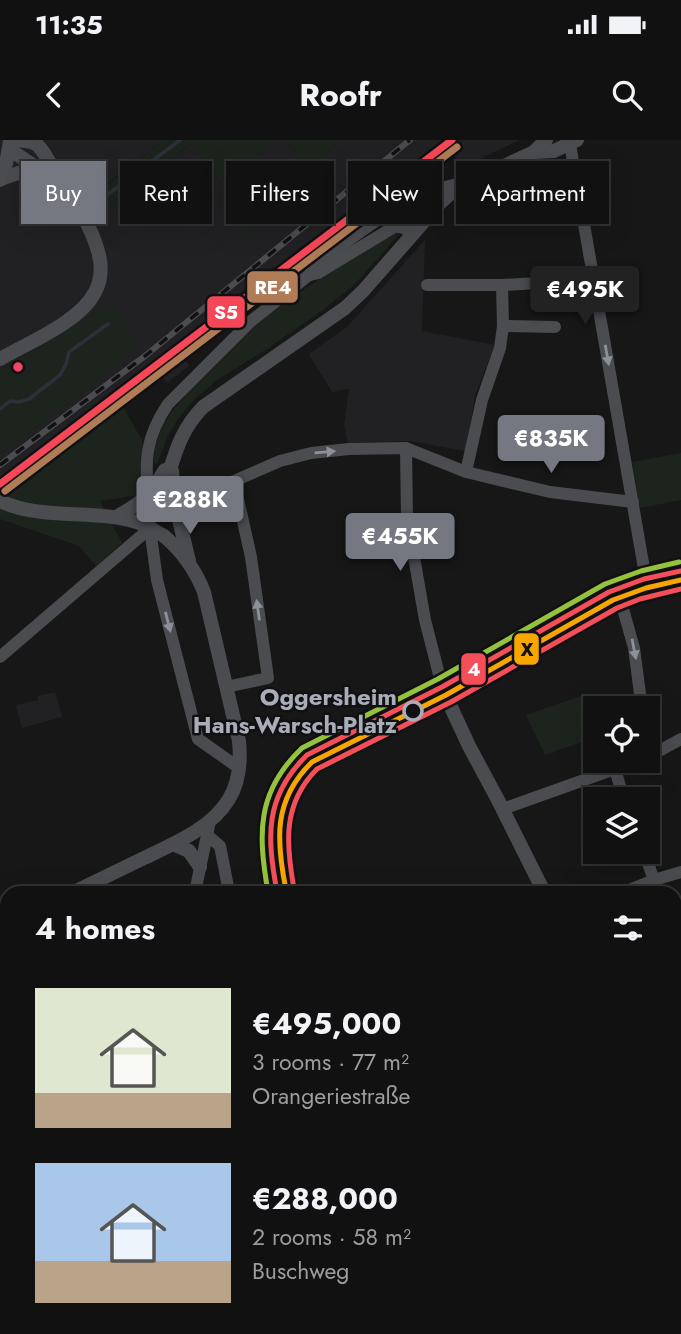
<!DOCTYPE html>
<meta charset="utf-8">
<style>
body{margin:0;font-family:Jost,sans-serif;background:#1e1f1f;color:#f1f3f6;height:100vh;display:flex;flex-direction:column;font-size:26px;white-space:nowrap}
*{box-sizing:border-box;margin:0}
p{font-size:23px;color:#9c9d9f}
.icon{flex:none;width:38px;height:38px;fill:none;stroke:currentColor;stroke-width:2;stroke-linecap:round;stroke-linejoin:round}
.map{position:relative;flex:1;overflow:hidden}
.drawer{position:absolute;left:0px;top:746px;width:682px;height:450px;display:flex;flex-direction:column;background:#111;border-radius:21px 21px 0 0;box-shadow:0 7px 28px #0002,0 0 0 2px #303131}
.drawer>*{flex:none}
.guide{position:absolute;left:21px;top:21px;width:640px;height:63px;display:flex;gap:14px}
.controls{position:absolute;left:583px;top:556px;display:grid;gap:14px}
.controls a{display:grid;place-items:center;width:77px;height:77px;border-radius:0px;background:#111;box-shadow:0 7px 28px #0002,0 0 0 2px #303131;font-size:35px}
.price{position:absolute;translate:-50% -60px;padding:0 16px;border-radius:7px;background:#757880;color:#fff;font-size:23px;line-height:46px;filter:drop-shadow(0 2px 4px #0008)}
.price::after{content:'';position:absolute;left:50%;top:42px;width:21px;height:16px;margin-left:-10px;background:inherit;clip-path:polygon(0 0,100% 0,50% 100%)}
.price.current{background:#222;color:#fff}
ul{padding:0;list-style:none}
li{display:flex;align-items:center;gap:21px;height:175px;padding:0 35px}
li span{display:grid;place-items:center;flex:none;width:196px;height:140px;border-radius:0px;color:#555}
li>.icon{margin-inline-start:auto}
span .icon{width:84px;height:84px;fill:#fffc;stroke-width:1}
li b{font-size:30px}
h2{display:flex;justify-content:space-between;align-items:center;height:84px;padding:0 35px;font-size:30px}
.tag{padding:0 24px;border-radius:0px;background:#111;box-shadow:0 7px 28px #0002,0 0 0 2px #303131;font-size:24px;line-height:63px}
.tag.current{background:#757880;color:#fff}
.status{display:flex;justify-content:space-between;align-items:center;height:49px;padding:0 35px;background:#111;direction:ltr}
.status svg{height:19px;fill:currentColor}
header{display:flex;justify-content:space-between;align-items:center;height:91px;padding:0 35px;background:#111;font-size:32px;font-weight:700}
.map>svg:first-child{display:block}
</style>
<div class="status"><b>11:35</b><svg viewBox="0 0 49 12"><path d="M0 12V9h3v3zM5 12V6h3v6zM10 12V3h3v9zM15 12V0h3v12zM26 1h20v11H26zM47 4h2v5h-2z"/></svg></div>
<header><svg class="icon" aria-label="back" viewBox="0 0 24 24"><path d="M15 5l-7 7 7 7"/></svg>Roofr<svg class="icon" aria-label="search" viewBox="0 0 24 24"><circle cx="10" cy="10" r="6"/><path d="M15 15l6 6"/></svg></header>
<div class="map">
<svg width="681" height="1194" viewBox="0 0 681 1194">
<rect width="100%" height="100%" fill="#171717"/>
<g fill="#212123">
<polygon points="0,0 165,0 101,48 111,63 191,4 220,42 277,0 285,0 304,25 220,127 339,0 520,0 462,27 452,13 374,70 368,71 183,216 189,226 167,243 161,236 121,263 0,352 0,314 85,251 139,202 111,166 0,230"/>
<polygon points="425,100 422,191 495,205 475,255 466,311 409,301 348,303 344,285 349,249 332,252 309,214 347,187"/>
<polygon points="55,552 62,577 22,588 16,565 38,560 38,556"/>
<polygon points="279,720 284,747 285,752 275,752 269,722"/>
</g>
<g fill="#1d241e">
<polygon points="165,0 277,0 220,42 191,4 111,63 101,49"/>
<polygon points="285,0 339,0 209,140 304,25"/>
<path d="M403,90L355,144L323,170L270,207L217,240L194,260L177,280L167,298L157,324L154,322C155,280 185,256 212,229C226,215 239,200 254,187C298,150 349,120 398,92Z"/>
<polygon points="111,165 140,202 85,251 0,314 0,230"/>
<polygon points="121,263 142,300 140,355 100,361 122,403 96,426 79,406 0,379 0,352"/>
<polygon points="681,313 681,360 640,368 632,322"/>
<polygon points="587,554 593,598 545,615 526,575"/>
</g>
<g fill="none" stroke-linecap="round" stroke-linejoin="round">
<g stroke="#2a3239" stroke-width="3.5">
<polyline points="107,55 180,0"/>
<polyline points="0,269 10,261 19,262 29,259 60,235 66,224 69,212 108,184"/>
</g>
<g stroke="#4b4c50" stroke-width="12">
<polyline points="570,4 646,440"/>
<path d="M310,135L318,133L394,87C402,86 406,89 412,95"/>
<polyline points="427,145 502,145 594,140"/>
<polyline points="503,186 555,187"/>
<polyline points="406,308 407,377 425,480 443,550"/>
<polyline points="466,332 482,260 500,208 503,186 502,145"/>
<path d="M148,359C145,320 145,298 168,264L250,182L309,135L313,127C359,93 406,52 464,43"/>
<polyline points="149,381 157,440 198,599 239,628"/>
<polyline points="618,451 634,508 642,569"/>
<polyline points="0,517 149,389"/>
<polyline points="226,547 268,538 251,417 234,341 280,321 311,313 349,309 406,308 466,332 550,352 633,362"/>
<polyline points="648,617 681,599"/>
<polyline points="615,629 624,660"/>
<polyline points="503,669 637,621"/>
<polyline points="207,695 220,706 229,752"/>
<polyline points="644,712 654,740"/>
<polyline points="195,752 210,681"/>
<polyline points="624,752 654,740 681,732"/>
<polyline points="676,865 681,881"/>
<polyline points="676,911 681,909"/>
<polyline points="676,998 681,996"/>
<polyline points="0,1044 7,1043"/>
<polyline points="676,1130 681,1129"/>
<polyline points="65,1188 65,1194"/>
<polyline points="197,1188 197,1194"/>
<polyline points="274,1188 274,1194"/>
<polyline points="380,1188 381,1194"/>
<polyline points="444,1188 445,1194"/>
<polyline points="109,1194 110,1188"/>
<polyline points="311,1194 349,1188"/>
</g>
<g stroke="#4b4c50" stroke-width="14">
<polyline points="9,9 43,32 55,43 61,45"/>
<polyline points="534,12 554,11 577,0"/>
<polyline points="1,39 24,31 40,31"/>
<polyline points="0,40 6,24 10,1"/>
<path d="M0,219C29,202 80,182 95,152C101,141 102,128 99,115C92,85 69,52 52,26C47,19 43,9 36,4C29,0 18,1 10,0"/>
<polyline points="172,331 174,359 189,421"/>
<path d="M166,342C176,311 180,291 203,267L345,168L363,151L441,62L452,52L467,43L534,12L546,0"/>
<path d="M0,361C46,382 98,367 145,385"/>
<polyline points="173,704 189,711 200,727"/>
<path d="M74,752C97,741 119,730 142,719C173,704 211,689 229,659C240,641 241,621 239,601L204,452C195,429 183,412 164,396"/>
<polyline points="544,752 498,660 469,606 443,550 618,451 646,440 681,433"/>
<polyline points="0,789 7,785"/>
<polyline points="676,1016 681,1027"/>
</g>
<g stroke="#4b4c4f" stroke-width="6">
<polyline id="rail" points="0,325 145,216 410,0"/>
</g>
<use href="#rail" stroke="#111113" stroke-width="3.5" stroke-dasharray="10" stroke-linecap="butt"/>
<g stroke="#4b4c50" stroke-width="14">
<polyline points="163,350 145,385 164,396"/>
<path d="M116,377C143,362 148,357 165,330"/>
</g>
<g stroke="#111113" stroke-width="12">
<polyline id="rail-1" points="0,344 452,0"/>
</g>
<g stroke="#111113" stroke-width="12">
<polyline id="rail-2" points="5,351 457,7"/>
</g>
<use href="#rail-1" stroke="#f54758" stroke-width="7"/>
<use href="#rail-2" stroke="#b07c57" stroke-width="7"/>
<g stroke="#111113" stroke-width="10">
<path id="tram-1" d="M277,752C267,697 264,657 307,615L442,547L609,452L644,439L681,431"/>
</g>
<g stroke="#111113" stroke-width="10">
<path id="tram-2" d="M286,750C276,700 273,660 312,622L446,555L613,460L646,448L681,440"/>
</g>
<g stroke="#111113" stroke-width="10">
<path id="tram-3" d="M268,752C258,694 256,652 302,608L438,539L605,444L641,431L679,422"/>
</g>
<g stroke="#111113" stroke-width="10">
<path id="tram-4" d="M294,749C286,704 282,664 317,629L451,562L617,468L640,459L681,449"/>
</g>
<use href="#tram-1" stroke="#f44f59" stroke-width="5"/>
<use href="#tram-2" stroke="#f7a600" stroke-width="5"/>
<use href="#tram-3" stroke="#95c23d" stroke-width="5"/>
<use href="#tram-4" stroke="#f44f59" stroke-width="5"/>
</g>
<defs><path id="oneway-solid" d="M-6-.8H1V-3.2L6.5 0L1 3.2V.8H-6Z" transform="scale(1.75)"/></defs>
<g fill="#8c9099">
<use href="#oneway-solid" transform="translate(607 215) rotate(80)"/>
<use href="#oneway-solid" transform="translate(325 312) rotate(-5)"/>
<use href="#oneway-solid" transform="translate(258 470) rotate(-98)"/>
<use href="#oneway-solid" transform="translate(168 482) rotate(76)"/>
<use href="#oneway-solid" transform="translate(634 509) rotate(79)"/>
</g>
<circle fill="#f34667" stroke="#111113" stroke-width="2.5" cx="18" cy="227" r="6"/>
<circle fill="#111113" stroke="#a8adb8" stroke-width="3.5" cx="413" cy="571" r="9"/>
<g text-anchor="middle" stroke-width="5" stroke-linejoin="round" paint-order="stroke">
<g font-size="24" font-weight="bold" fill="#a8adb8" stroke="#111113" text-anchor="end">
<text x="397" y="565">Oggersheim<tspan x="397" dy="28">Hans-Warsch-Platz</tspan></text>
</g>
</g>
<g stroke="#111113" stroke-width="2.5">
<rect x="246" y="130" width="53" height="34" rx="7" fill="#b07c57"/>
<rect x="206" y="155" width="40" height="34" rx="7" fill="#f54758"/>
<rect x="513" y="492" width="27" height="34" rx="7" fill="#f7a600"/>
<rect x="460" y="512" width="27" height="34" rx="7" fill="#f44f59"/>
</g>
<g font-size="19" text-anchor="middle" font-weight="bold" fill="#fff">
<text x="273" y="154">RE4</text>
<text x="226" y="179">S5</text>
<text x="474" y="536">4</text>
</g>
<g font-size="19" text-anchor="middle" font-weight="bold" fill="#111">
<text x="527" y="516">X</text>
</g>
</svg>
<div class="controls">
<a><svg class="icon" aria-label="locate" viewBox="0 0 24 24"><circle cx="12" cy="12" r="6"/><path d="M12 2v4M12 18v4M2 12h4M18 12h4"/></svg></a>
<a><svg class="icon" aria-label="layers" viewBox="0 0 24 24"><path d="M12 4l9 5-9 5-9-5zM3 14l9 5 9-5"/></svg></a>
</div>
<b class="price current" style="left:585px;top:186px">€495K</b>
<b class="price" style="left:551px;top:335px">€835K</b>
<b class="price" style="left:190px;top:396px">€288K</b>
<b class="price" style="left:400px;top:433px">€455K</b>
<div class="guide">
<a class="tag current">Buy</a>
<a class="tag">Rent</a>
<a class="tag">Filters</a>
<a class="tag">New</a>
<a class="tag">Apartment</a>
</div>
<section class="drawer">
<h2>4 homes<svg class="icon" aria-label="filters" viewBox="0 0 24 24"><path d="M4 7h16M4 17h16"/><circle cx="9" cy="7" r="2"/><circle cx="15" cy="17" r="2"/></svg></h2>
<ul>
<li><span style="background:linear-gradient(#dfe7d0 75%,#b9a48a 0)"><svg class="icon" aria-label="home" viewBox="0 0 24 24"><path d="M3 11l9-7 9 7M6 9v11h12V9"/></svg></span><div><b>€495,000</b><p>3 rooms · 77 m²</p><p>Orangeriestraße</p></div></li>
<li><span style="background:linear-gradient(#a9c7e8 70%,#b9a48a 0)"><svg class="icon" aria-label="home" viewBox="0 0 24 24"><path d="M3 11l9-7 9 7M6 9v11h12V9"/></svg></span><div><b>€288,000</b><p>2 rooms · 58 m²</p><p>Buschweg</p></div></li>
</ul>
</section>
</div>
